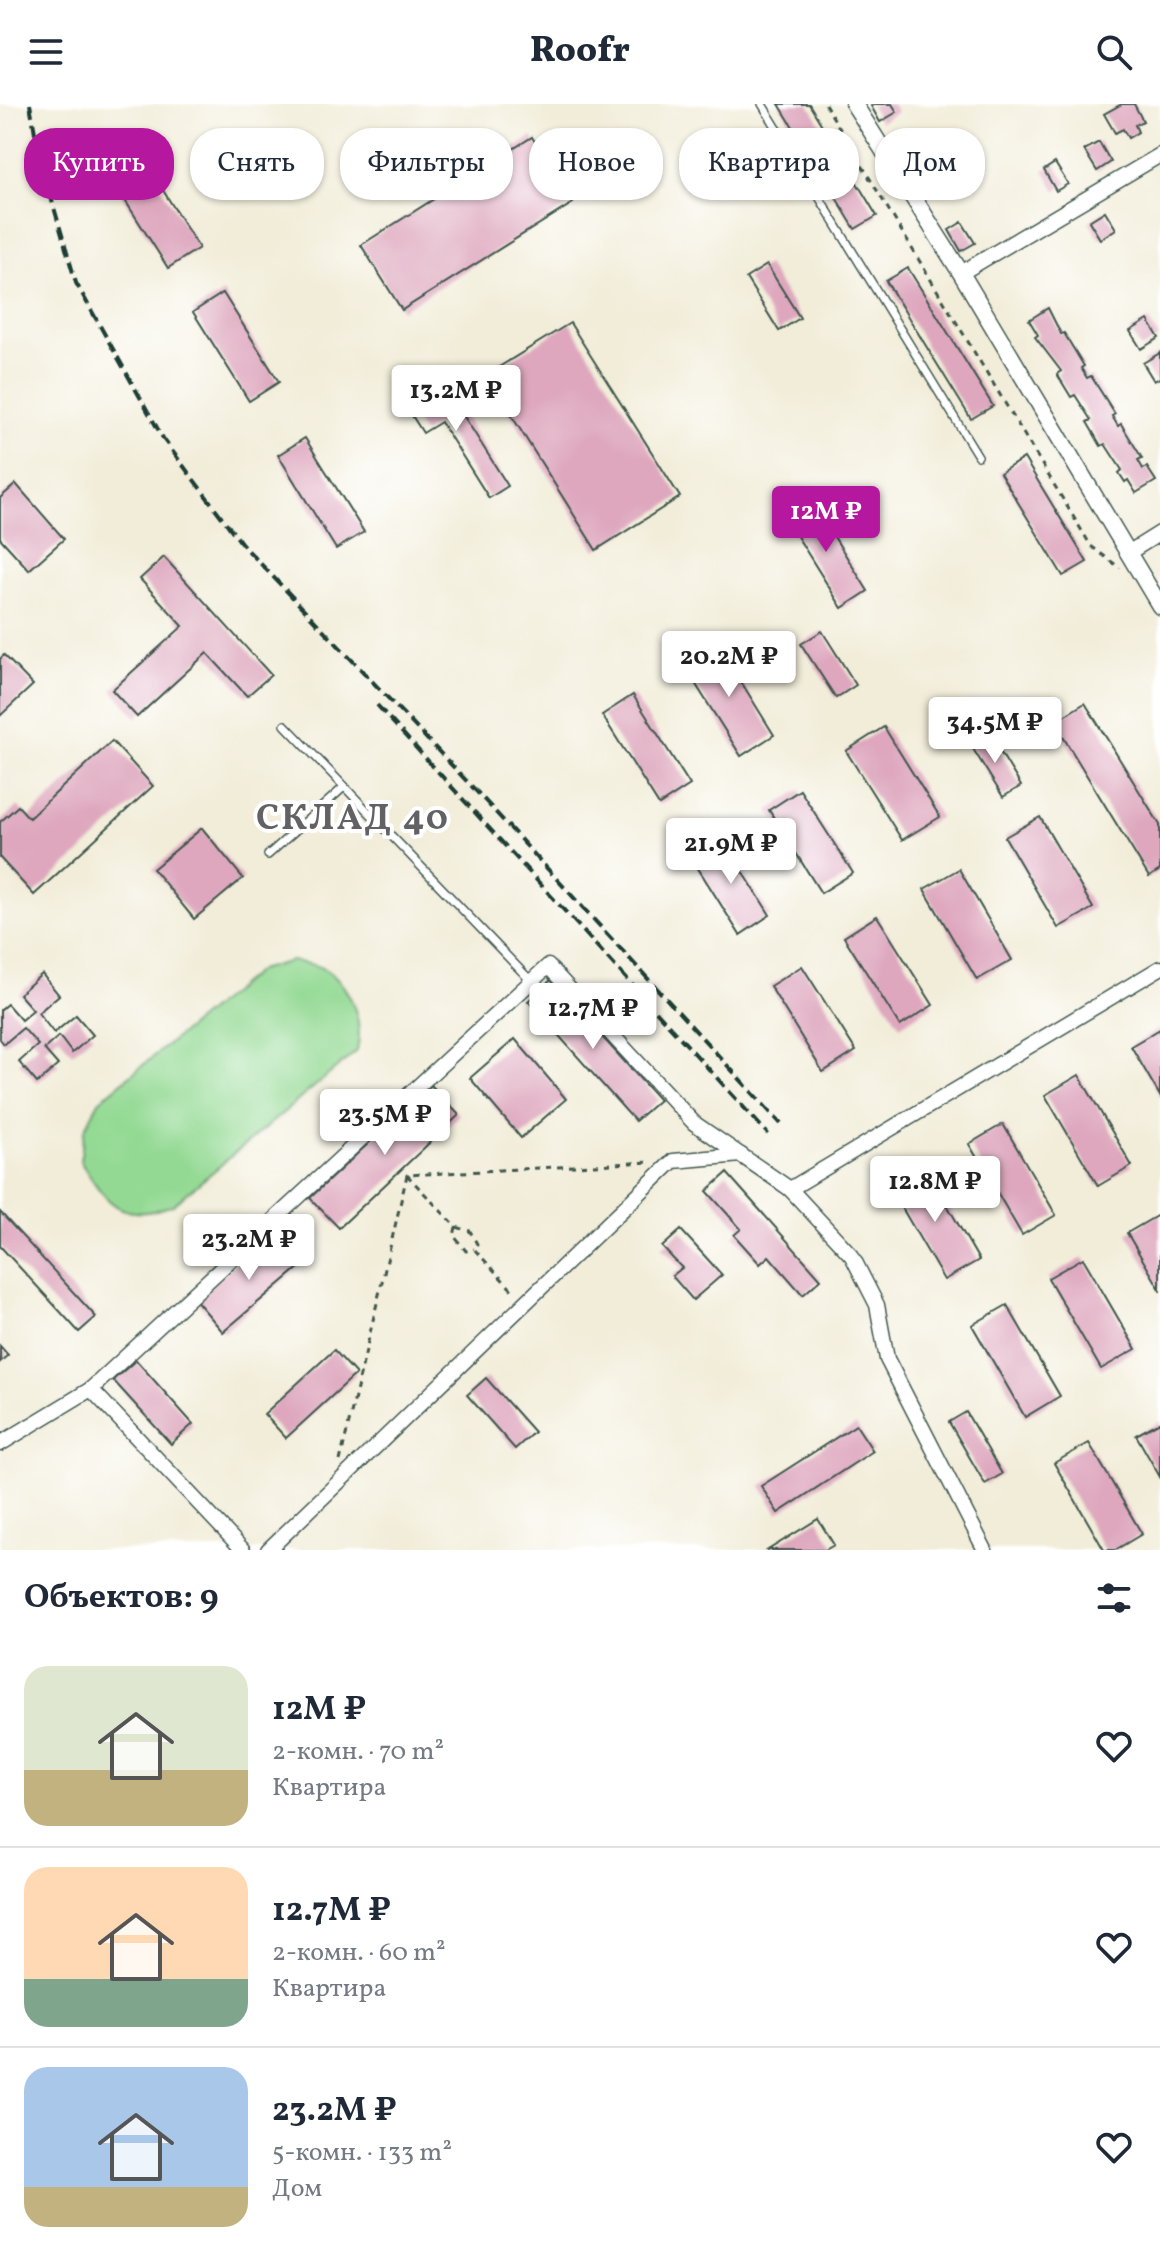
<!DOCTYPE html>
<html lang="ru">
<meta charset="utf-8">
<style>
body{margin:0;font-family:Vollkorn,serif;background:#f2f2f3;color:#1f2937;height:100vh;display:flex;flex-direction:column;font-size:30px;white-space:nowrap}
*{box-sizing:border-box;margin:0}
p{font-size:26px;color:#747a83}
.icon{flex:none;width:44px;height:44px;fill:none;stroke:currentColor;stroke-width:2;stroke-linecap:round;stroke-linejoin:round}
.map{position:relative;height:1446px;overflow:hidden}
.drawer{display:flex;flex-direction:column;background:#fff;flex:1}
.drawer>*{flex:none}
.guide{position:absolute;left:24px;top:24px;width:1112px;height:72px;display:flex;gap:16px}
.price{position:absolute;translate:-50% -68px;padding:0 18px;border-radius:8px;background:#fff;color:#222;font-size:26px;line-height:52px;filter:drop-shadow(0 2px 4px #0008)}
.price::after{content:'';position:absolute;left:50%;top:48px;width:24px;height:18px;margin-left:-12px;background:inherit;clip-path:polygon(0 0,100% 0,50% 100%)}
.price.current{background:#b5179e;color:#fff}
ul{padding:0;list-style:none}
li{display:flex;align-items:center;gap:24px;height:200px;padding:0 24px}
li+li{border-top:2px solid #e0e1e3}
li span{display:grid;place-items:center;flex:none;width:224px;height:160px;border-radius:24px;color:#555}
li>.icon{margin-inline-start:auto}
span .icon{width:96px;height:96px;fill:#fffc;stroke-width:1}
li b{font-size:34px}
h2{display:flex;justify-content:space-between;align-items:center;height:96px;padding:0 24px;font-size:34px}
.pill{padding:0 28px;border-radius:32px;background:#fff;box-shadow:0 2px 6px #0004;font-size:28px;line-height:72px}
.pill.current{background:#b5179e;color:#fff}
header{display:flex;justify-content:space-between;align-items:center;height:104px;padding:0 24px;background:#fff;font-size:36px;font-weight:800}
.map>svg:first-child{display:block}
</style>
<header><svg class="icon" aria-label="menu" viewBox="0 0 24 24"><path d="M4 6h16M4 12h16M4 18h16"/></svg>Roofr<svg class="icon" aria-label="search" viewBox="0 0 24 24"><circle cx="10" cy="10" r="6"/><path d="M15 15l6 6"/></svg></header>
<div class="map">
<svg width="1160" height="1446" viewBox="0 0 1160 1446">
<rect width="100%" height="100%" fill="#fff"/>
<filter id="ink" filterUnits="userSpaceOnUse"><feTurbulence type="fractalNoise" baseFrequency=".0125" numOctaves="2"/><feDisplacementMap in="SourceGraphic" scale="16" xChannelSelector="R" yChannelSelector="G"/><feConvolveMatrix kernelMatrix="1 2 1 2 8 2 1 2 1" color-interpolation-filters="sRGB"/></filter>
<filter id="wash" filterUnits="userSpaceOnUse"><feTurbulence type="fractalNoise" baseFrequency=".006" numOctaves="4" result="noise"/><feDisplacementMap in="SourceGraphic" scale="32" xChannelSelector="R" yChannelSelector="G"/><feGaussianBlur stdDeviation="1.8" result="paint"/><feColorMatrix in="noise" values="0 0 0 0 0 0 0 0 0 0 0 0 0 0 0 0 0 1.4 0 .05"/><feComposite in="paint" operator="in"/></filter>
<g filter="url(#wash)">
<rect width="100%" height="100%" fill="#f2edd9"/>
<path fill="#93d993" stroke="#598b64" stroke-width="2" d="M291,857C301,859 314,860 322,864C351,879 364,918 357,947L173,1101C120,1121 107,1099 80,1057L85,1025L99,997L259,866Z"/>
<g id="blocks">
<g fill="#dea7be">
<polygon points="779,0 809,0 877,112 855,125"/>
<polygon points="875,0 892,0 897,8 880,18 871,2"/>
<polygon points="1122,0 1134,0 1143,17 1135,21 1138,28 1128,34 1123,25 1115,29 1104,10"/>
<polygon points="532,33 573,99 402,206 361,141"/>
<polygon points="918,33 927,48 906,60 898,46"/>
<polygon points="1099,38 1111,58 1097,67 1084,46"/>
<polygon points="141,51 199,144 168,164 109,71"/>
<polygon points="931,54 938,66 920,77 913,65"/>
<polygon points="1055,59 1068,80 1056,87 1044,66"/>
<polygon points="1105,107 1116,125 1100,135 1089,117"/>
<polygon points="962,118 975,139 961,147 949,126"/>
<polygon points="767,161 800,214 779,227 746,174"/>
<polygon points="908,164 993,302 971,315 886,177"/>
<polygon points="223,189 279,278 249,297 193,208"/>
<polygon points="1048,204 1061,230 1064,229 1084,262 1081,264 1087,274 1091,272 1115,310 1112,312 1118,322 1121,320 1142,354 1138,356 1143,365 1147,363 1156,377 1136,389 1128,376 1125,378 1119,369 1122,366 1105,340 1101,342 1087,318 1091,316 1075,291 1071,293 1057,270 1061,267 1035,233 1038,231 1029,216"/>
<polygon points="1148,216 1159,234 1141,245 1130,227"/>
<polygon points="570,219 680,393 596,446 486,271"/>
<polygon points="1160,249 1160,274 1154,277 1143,259"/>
<polygon points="441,276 508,382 489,394 441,318 423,329 404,299"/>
<polygon points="305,334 364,428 336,445 278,351"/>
<polygon points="1024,354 1087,458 1063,472 1000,369"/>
<polygon points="16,380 64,435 29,466 0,434 0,394"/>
<polygon points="811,396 868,487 842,504 785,413"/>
<polygon points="164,453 271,571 247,592 207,549 137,613 112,586 183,522 140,475"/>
<polygon points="822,527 856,581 836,594 801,540"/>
<polygon points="717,539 774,631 741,652 683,560"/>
<polygon points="4,551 33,581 0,612 0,555"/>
<polygon points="633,591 690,681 659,701 602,611"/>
<polygon points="1085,599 1160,721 1160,766 1149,773 1054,618"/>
<polygon points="884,623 940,713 902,736 846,647"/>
<polygon points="988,628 1021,682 1003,693 970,640"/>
<polygon points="112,637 153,682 34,791 0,754 0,718 18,702 29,714"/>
<polygon points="800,686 853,769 821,789 769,706"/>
<polygon points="1040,713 1093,804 1058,824 1005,733"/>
<polygon points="202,724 243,774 194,815 153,765"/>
<polygon points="722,734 770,811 740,831 691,753"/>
<polygon points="959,765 1012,856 977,876 924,785"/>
<polygon points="877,812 933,901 900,922 844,833"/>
<polygon points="802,862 856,947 823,968 770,882"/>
<polygon points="42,870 59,891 38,909 54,929 76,911 93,931 72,949 59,932 44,945 58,961 37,979 19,958 38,941 23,924 4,940 0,935 0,906 7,900 21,916 33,906 19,890"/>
<polygon points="551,876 659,996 635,1017 528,897"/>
<polygon points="1160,925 1160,992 1131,942"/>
<polygon points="515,935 566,995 521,1034 470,974"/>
<polygon points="1079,971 1132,1062 1098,1082 1045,991"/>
<polygon points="431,981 459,1011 339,1124 310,1094"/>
<polygon points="1003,1020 1056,1111 1022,1131 969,1040"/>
<polygon points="926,1065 979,1156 944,1176 891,1085"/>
<polygon points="727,1069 821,1175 803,1191 769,1152 760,1160 734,1131 741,1125 707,1087"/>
<polygon points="0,1108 96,1213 79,1228 0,1142"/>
<polygon points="1160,1110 1160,1185 1127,1129"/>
<polygon points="681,1126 722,1171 693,1196 672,1172 682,1164 662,1143"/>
<polygon points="274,1127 302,1161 223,1228 195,1195"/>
<polygon points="1083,1154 1136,1245 1101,1265 1048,1174"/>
<polygon points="1007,1201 1060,1292 1025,1313 972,1221"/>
<polygon points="0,1242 8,1251 0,1258"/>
<polygon points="334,1246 356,1270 286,1334 264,1310"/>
<polygon points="136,1256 193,1320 171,1340 113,1276"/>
<polygon points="486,1274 534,1328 515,1345 467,1291"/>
<polygon points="966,1308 1002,1370 985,1380 949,1318"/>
<polygon points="1160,1318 1160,1373 1136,1331"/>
<polygon points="856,1321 873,1347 778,1409 761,1382"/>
<polygon points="1089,1339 1142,1430 1115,1446 1104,1446 1054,1359"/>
<polygon points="818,1415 834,1441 825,1446 768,1446"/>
</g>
</g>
</g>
<g filter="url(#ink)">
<use href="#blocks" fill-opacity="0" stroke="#3f574d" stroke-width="2"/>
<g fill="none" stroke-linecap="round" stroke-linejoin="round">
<g stroke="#3f574d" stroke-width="10">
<g id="service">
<polyline points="762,0 978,352"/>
<polyline points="285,621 531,877"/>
<polyline points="268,751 344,683"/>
</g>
</g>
<g stroke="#3f574d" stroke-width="17">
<g id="minor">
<polyline points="961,169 1160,51"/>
<polyline points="1128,449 1160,429"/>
<polyline points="91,1285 243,1446"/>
<polyline points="0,1340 91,1285 548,862 694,1019 790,1085"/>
<polyline points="268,1446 673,1057 741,1051"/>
<polyline points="985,1446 887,1255 877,1201 852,1152 790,1085 1160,864"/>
</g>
</g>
<g stroke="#3f574d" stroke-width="19">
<polyline id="tertiary" points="854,0 961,169 1160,502"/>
</g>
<g stroke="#3f574d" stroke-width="3" stroke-dasharray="6 6" stroke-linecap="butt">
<polyline points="825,0 1091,442 1120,464"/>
<polyline points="407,1071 456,1123 470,1127 477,1140 474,1145 515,1189"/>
<polyline points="456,1123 454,1132 466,1147 474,1145"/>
<polyline points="340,1357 407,1071 650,1058"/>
</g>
<use href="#service" stroke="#fff" stroke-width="7"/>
<use href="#minor" stroke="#fff" stroke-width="14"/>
<use href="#tertiary" stroke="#fff" stroke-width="16"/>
<g stroke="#1f3d34" stroke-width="4" stroke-dasharray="12 6" stroke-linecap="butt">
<polyline points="30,0 39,52 76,179 164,336 242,440 478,689 781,1020"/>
<polyline points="377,601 768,1030"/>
</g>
</g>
</g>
<g text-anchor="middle" stroke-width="8" stroke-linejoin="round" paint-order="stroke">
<g font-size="36" font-weight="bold" letter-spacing="2" fill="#626264" stroke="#fff">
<text x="353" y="725">СКЛАД 40</text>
</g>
</g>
</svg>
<b class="price" style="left:456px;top:329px">13.2M ₽</b>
<b class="price current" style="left:826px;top:450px">12M ₽</b>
<b class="price" style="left:729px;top:595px">20.2M ₽</b>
<b class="price" style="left:995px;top:661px">34.5M ₽</b>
<b class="price" style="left:731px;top:782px">21.9M ₽</b>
<b class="price" style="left:593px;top:947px">12.7M ₽</b>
<b class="price" style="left:385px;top:1053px">23.5M ₽</b>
<b class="price" style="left:935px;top:1120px">12.8M ₽</b>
<b class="price" style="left:249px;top:1178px">23.2M ₽</b>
<div class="guide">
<a class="pill current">Купить</a>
<a class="pill">Снять</a>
<a class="pill">Фильтры</a>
<a class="pill">Новое</a>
<a class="pill">Квартира</a>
<a class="pill">Дом</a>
</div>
</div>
<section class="drawer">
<h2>Объектов: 9<svg class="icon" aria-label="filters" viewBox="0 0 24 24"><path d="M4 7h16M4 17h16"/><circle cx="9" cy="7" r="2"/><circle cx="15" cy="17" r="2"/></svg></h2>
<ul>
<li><span style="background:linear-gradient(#dfe7d0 65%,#c2b280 0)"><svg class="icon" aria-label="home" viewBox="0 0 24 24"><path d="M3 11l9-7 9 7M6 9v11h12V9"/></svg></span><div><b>12M ₽</b><p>2-комн. · 70 m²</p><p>Квартира</p></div><svg class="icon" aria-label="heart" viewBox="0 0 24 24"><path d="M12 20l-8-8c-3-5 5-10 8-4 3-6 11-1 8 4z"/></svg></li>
<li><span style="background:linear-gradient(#ffd9b3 70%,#7fa58c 0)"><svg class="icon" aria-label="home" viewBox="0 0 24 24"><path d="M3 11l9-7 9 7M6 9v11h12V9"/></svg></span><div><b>12.7M ₽</b><p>2-комн. · 60 m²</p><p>Квартира</p></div><svg class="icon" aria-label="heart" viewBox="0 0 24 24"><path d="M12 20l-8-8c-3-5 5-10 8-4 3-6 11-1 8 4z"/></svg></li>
<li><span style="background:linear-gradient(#a9c7e8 75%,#c2b280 0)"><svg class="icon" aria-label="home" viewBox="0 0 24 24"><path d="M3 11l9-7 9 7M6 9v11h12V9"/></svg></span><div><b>23.2M ₽</b><p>5-комн. · 133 m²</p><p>Дом</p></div><svg class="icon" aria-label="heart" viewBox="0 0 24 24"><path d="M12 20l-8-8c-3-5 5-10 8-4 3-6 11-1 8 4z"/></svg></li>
</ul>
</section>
